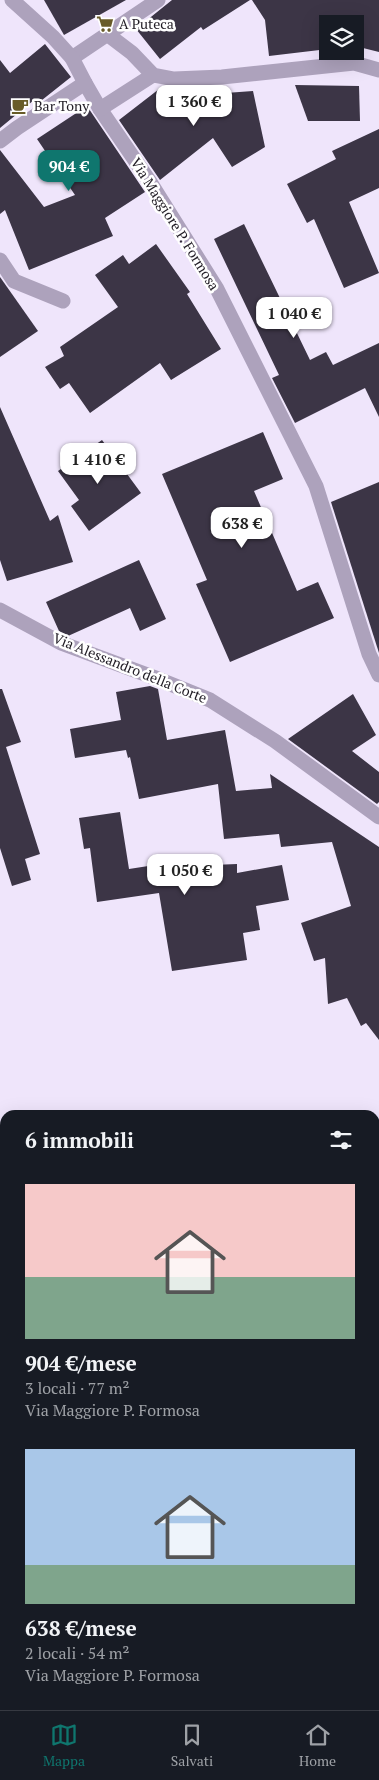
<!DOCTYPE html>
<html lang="it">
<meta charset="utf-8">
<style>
body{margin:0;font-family:"PT Serif",serif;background:#242831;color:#f1f3f6;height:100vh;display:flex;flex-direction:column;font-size:19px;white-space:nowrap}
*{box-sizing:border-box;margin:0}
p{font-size:16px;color:#9ea1a6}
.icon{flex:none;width:28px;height:28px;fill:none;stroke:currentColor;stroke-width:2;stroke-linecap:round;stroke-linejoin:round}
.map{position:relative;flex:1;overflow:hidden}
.drawer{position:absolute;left:0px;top:1110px;width:380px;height:600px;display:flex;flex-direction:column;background:#171b24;border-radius:15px 15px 0 0;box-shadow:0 5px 20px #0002}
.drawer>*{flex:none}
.controls{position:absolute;left:319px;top:15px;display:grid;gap:10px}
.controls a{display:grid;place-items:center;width:45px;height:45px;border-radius:0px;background:#171b24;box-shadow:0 5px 20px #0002;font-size:25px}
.price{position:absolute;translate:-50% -42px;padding:0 11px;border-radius:10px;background:#fff;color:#222;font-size:16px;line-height:32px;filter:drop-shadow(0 1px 2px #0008)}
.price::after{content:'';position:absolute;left:50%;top:30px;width:15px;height:11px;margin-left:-8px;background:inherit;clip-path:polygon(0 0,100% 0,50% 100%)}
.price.selected{background:#0f766e;color:#fff}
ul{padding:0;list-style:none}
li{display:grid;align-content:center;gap:10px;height:265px;padding:0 25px}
li span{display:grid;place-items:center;height:155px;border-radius:0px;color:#555}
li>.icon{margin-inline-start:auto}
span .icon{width:90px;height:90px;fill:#fffc;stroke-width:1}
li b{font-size:21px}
h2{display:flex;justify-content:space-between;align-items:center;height:60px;padding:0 25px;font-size:21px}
.tabs{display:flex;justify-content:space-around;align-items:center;height:70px;border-top:1px solid #363941;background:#171b24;font-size:14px;color:#9ea1a6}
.tabs a{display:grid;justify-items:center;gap:2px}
.tabs .selected{color:#0f766e}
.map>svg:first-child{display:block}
</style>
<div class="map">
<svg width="379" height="1710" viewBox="0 0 379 1710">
<rect width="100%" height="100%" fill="#efe5fb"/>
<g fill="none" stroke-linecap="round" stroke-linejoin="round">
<g stroke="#ba9fda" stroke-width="5.5">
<polyline points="0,1270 5,1273"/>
<polyline points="375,1399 379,1400"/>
</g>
</g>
<g fill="#3c3546">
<polygon points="44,0 126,0 64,35"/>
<polygon points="172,0 250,0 203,30 201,27 160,59 136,29"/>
<polygon points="252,0 379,0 379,52 355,46 355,24 328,24 328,49 269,56 265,20"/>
<polygon points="45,44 71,77 37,104 34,100 0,128 0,60 10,73"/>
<polygon points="295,85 359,86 360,121 308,121"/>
<polygon points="163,86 171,97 253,91 265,147 232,167 213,138 160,180 119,120"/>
<polygon points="87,106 145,192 105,218 113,236 29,270 5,210 0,214 0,150 44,207 75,195 37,139"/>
<polygon points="379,129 379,188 349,202 379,273 344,288 314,219 307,223 287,184 336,159 332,151"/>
<polygon points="244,224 310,360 326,352 333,365 379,343 379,417 365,388 295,423 272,378 279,375 214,239"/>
<polygon points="156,244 190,292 187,294 221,349 171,380 160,363 90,413 69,383 60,389 45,367 64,356 60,347 118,307 95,275 123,255 129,264"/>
<polygon points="0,277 38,331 0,357"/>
<polygon points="0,407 50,521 58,515 73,562 7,581 0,560"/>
<polygon points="263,432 283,479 254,491 297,591 318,582 334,618 230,662 196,584 207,580 162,474"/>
<polygon points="102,440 141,493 89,531 71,506 79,500 58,471"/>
<polygon points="379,482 379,653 331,502"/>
<polygon points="139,560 166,619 140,631 130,608 68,636 59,631 46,602"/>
<polygon points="150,686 158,689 167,740 225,730 236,791 272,788 270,774 379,847 379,1040 366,1023 361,1026 347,998 328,1004 325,958 314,961 301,923 351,906 332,842 281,847 279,834 224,839 218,784 139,799 130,757 128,758 126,750 75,758 70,729 121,720 116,692"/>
<polygon points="0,689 2,689 21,742 6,747 40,854 25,859 31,880 12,886 0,848"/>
<polygon points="353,694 376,735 352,751 379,772 379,802 377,804 288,739"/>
<polygon points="120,812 129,869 187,860 188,866 237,864 237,873 282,865 289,900 256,906 260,930 243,933 247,960 172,971 159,893 97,902 90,848 84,849 79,818"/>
</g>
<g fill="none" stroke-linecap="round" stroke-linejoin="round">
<g stroke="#ada2bc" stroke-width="15">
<polyline points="107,34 132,53 153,75 174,79 222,77 354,63 379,70"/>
<polyline points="85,83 100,109 150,182 217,289 316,486 369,654 379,675"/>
<polyline points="100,109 153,75"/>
<polyline points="0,260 14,281 63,301"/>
<polyline points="0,610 61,643 153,677 210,700 275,741 379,817"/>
</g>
<g stroke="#ada2bc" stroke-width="15">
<polyline points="72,58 158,0"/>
<polyline points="0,141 17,128 85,83 72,58 53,37 12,0"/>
</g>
</g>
<defs>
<g id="supermarket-bare" transform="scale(1.35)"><path d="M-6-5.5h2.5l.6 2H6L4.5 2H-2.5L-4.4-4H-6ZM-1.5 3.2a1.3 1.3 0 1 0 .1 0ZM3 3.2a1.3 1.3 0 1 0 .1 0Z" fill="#685b28" stroke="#fff" stroke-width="2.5" paint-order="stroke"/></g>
<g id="cafe-bare" transform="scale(1.35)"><path d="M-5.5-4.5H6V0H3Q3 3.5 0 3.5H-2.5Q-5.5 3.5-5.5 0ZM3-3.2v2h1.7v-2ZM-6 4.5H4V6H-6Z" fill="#685b28" stroke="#fff" stroke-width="2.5" paint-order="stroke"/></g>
</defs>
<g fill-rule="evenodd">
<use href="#supermarket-bare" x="105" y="24"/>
<use href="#cafe-bare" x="20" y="106"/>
</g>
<g text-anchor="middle" stroke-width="5" stroke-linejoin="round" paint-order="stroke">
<g font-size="14" fill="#201c24" stroke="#fff" text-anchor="start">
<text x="119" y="29">A Puteca</text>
<text x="34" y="111">Bar Tony</text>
</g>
<g font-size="14" fill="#201c24" stroke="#fff">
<text transform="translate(175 224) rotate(58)" y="5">Via Maggiore P. Formosa</text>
<text transform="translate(130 668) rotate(22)" y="5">Via Alessandro della Corte</text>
</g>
</g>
</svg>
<div class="controls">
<a><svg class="icon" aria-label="layers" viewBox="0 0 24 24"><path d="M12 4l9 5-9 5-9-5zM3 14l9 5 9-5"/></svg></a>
</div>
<b class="price" style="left:194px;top:127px">1 360 €</b>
<b class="price selected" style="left:69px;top:192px">904 €</b>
<b class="price" style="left:294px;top:339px">1 040 €</b>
<b class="price" style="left:98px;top:485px">1 410 €</b>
<b class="price" style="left:242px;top:549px">638 €</b>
<b class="price" style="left:185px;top:896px">1 050 €</b>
<section class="drawer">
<h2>6 immobili<svg class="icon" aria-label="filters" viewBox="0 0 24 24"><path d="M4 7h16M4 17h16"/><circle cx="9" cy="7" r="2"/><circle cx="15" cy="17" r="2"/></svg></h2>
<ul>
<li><span style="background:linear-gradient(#f6c9c9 60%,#7fa58c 0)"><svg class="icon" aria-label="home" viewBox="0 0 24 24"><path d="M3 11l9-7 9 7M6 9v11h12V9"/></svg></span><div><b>904 €/mese</b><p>3 locali · 77 m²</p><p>Via Maggiore P. Formosa</p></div></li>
<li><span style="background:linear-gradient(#a9c7e8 75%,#7fa58c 0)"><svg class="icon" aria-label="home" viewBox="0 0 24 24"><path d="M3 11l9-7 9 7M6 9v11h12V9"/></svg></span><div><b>638 €/mese</b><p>2 locali · 54 m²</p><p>Via Maggiore P. Formosa</p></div></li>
</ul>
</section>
</div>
<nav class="tabs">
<a class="selected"><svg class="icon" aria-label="map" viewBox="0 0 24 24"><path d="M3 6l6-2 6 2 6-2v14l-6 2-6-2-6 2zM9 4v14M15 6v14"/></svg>Mappa</a>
<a><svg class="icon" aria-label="saved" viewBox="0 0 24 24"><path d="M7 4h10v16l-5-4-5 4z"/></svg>Salvati</a>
<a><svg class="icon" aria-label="home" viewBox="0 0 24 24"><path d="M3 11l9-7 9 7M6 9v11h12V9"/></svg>Home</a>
</nav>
